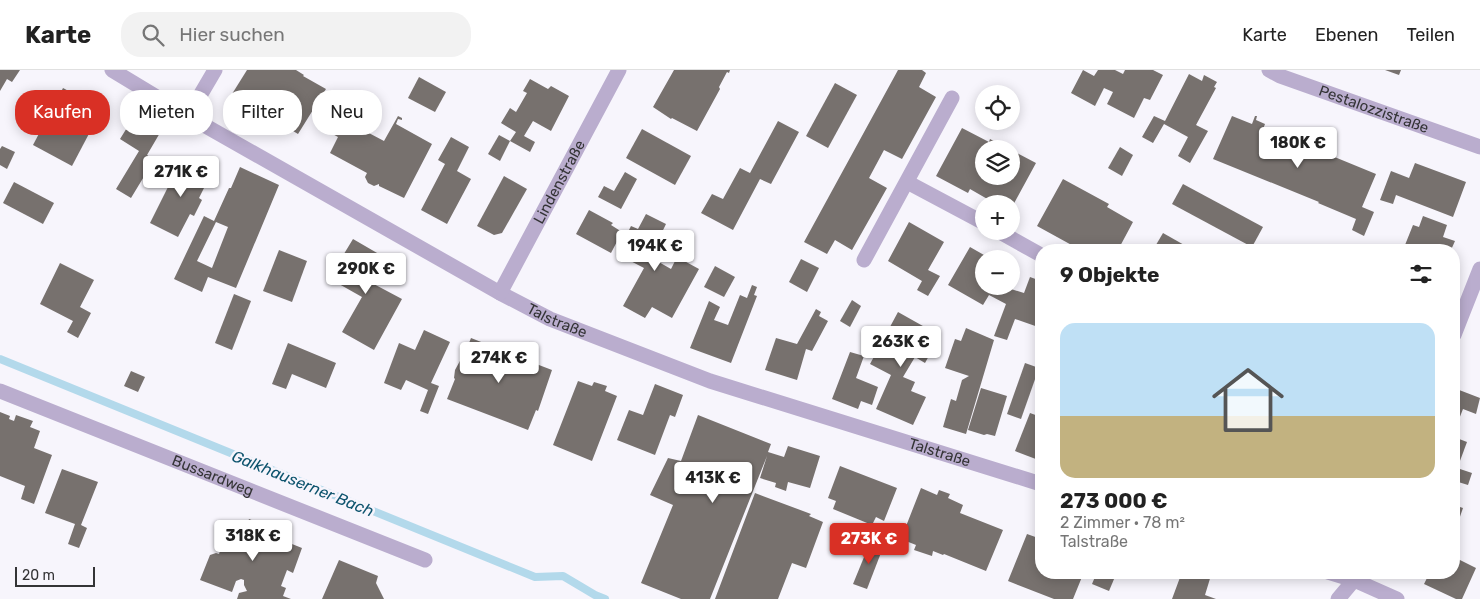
<!DOCTYPE html>
<html lang="de">
<meta charset="utf-8">
<style>
body{margin:0;font-family:Rubik,sans-serif;background:#f2f2f2;color:#222;height:100vh;display:flex;flex-direction:column;font-size:19px;white-space:nowrap}
*{box-sizing:border-box;margin:0}
p{font-size:16px;color:#767676}
.icon{flex:none;width:28px;height:28px;fill:none;stroke:currentColor;stroke-width:2;stroke-linecap:round;stroke-linejoin:round}
.map{position:relative;flex:1;overflow:hidden}
.sheet{position:absolute;left:1035px;top:174px;width:425px;height:335px;display:flex;flex-direction:column;background:#fff;border-radius:20px;box-shadow:0 2px 12px #0003}
.sheet>*{flex:none}
.banner{position:absolute;left:15px;top:20px;width:475px;height:45px;display:flex;gap:10px}
.tools{position:absolute;left:975px;top:15px;display:grid;gap:10px}
.tools a{display:grid;place-items:center;width:45px;height:45px;border-radius:50%;background:#fff;box-shadow:0 2px 12px #0003;font-size:25px}
.scale{position:absolute;left:15px;bottom:12px;width:80px;box-sizing:border-box;padding-left:5px;border:2px solid #343436;border-top:0;font-size:14px;line-height:18px;white-space:nowrap;color:#343436;-webkit-text-stroke:4px #f7f5fc;paint-order:stroke}
.price{position:absolute;translate:-50% -42px;padding:0 11px;border-radius:5px;background:#fff;color:#222;font-size:16px;line-height:32px;filter:drop-shadow(0 1px 2px #0008)}
.price::after{content:'';position:absolute;left:50%;top:30px;width:15px;height:11px;margin-left:-8px;background:inherit;clip-path:polygon(0 0,100% 0,50% 100%)}
.price.selected{background:#d93025;color:#fff}
ul{padding:0;list-style:none}
li{display:grid;align-content:center;gap:10px;height:265px;padding:0 25px}
li+li{border-top:1px solid #e0e0e0}
li span{display:grid;place-items:center;height:155px;border-radius:15px;color:#555}
li>.icon{margin-inline-start:auto}
span .icon{width:90px;height:90px;fill:#fffc;stroke-width:1}
li b{font-size:21px}
h2{display:flex;justify-content:space-between;align-items:center;height:60px;padding:0 25px;font-size:21px}
.chip{padding:0 18px;border-radius:20px;background:#fff;box-shadow:0 2px 12px #0003;font-size:18px;line-height:45px}
.chip.selected{background:#d93025;color:#fff}
header{display:flex;align-items:center;gap:30px;box-sizing:border-box;height:70px;padding:0 25px;background:#fff;border-bottom:1px solid #e0e0e0}
header strong{font-size:24px}
nav{display:flex;gap:28px;margin-inline-start:auto;font-size:18px}
.search{width:350px;height:45px;background:#f2f2f2;display:flex;align-items:center;gap:12px;box-sizing:border-box;padding:0 18px;border-radius:20px;color:#767676;font-size:19px}
.map>svg:first-child{display:block}
</style>
<header>
<strong>Karte</strong>
<div class="search"><svg class="icon" aria-label="search" viewBox="0 0 24 24"><circle cx="10" cy="10" r="6"/><path d="M15 15l6 6"/></svg>Hier suchen</div>
<nav><a>Karte</a><a>Ebenen</a><a>Teilen</a></nav>
</header>
<div class="map">
<svg width="1480" height="529" viewBox="0 0 1480 529">
<rect width="100%" height="100%" fill="#f7f5fc"/>
<g fill="none" stroke-linecap="round" stroke-linejoin="round">
<polyline stroke="#b3d9eb" stroke-width="8" points="0,289 535,507 563,506 595,525 605,529"/>
</g>
<g fill="#77716e" fill-rule="evenodd">
<polygon points="0,0 20,0 12,12 7,9 0,21"/>
<polygon points="247,0 296,0 304,5 303,6 326,19 298,64 273,49 275,43 261,35 258,39 232,24"/>
<polygon points="674,0 730,0 729,3 727,2 719,17 720,19 697,61 672,48 671,49 653,37"/>
<polygon points="898,0 922,0 926,3 919,17 936,27 902,89 884,80 869,108 887,118 852,180 835,170 827,184 804,172"/>
<polygon points="1083,0 1094,6 1098,0 1115,0 1123,4 1125,0 1153,0 1163,5 1150,30 1144,28 1134,48 1107,34 1113,22 1104,18 1095,36 1071,23"/>
<polygon points="1385,0 1401,0 1399,5"/>
<polygon points="1189,4 1202,11 1204,5 1217,12 1214,17 1216,18 1196,55 1208,61 1190,93 1178,86 1188,67 1164,54 1153,73 1142,67 1154,46 1165,51"/>
<polygon points="419,7 446,22 435,42 408,28"/>
<polygon points="530,9 548,19 551,16 569,26 551,61 533,51 524,66 535,72 530,82 510,71 516,62 501,53 510,38 516,42 527,23 523,21"/>
<polygon points="835,13 857,25 828,78 806,66"/>
<polygon points="63,18 102,39 72,96 33,75"/>
<polygon points="333,34 351,44 348,52 384,71 398,46 402,48 402,50 398,49 396,54 432,74 404,128 379,116 379,114 374,116 368,113 365,107 367,103 330,83 338,67 318,56"/>
<polygon points="138,40 164,56 147,85 154,90 131,128 116,119 139,81 120,69"/>
<polygon points="1232,46 1252,54 1255,46 1257,46 1256,50 1265,54 1262,62 1267,64 1269,60 1376,104 1362,137 1374,142 1364,166 1352,160 1356,149 1318,133 1319,132 1213,89"/>
<polygon points="778,51 799,62 771,114 760,109 733,160 701,143 712,124 723,129 740,98 750,103"/>
<polygon points="962,58 989,72 990,69 1009,79 984,79 984,106 1011,106 1011,80 1036,93 1011,139 1011,134 996,134 970,119 968,123 936,106"/>
<polygon points="642,59 691,86 675,115 626,88"/>
<polygon points="499,65 510,71 500,91 488,84"/>
<polygon points="451,67 469,77 457,101 471,109 447,154 421,140 445,94 438,90"/>
<polygon points="2,76 15,82 7,99 0,95 0,79"/>
<polygon points="1120,77 1133,85 1122,106 1108,98"/>
<polygon points="182,89 211,104 199,128 202,130 194,146 190,144 178,167 150,153"/>
<polygon points="1415,93 1466,112 1453,147 1396,125 1393,134 1380,130 1391,101 1409,108"/>
<path d="M240,97L279,115L236,218L208,207L202,222L174,209L204,146L214,151L229,118H231ZM216,152L228,157L212,198L197,191Z"/>
<polygon points="625,102 637,109 621,139 598,127 604,116 614,121"/>
<polygon points="504,106 527,119 502,163 494,165 477,156"/>
<polygon points="1063,109 1109,134 1107,137 1133,152 1118,180 1076,180 1077,178 1037,156"/>
<polygon points="14,112 54,133 43,154 3,133"/>
<polygon points="1183,114 1263,157 1252,177 1172,134"/>
<polygon points="589,140 613,153 611,155 622,162 611,183 576,164"/>
<polygon points="646,144 666,154 650,187 671,199 677,187 699,199 672,248 652,237 645,248 623,236 644,198 617,184 631,156 638,159"/>
<polygon points="1423,146 1447,155 1443,167 1455,171 1451,180 1403,180 1413,155 1419,157"/>
<polygon points="909,152 944,172 928,200 940,206 928,226 917,220 922,211 888,191"/>
<polygon points="1163,163 1193,180 1153,180"/>
<polygon points="353,169 384,187 370,212 402,229 374,280 342,262 362,227 339,214 346,203 336,197"/>
<polygon points="970,177 991,189 984,189 984,216 1011,216 1011,204 1015,206 1011,219 1024,223 1030,207 1041,211 1041,258 1015,249 1007,270 994,266 1006,234 989,225 983,235 948,215"/>
<polygon points="279,180 307,191 292,232 263,221"/>
<polygon points="801,189 819,198 807,222 789,212"/>
<polygon points="60,193 94,210 80,237 91,243 78,268 67,262 73,251 40,234"/>
<polygon points="715,196 735,207 724,227 704,217"/>
<polygon points="752,215 757,217 754,225 757,226 731,293 690,278 709,231 720,237 714,250 728,255 740,225 747,228"/>
<polygon points="234,224 251,231 232,280 215,273"/>
<polygon points="852,230 861,236 850,257 840,251"/>
<polygon points="816,239 821,242 819,246 828,251 812,281 806,279 797,310 765,300 776,268 797,274"/>
<polygon points="898,242 930,260 920,278 930,284 925,293 915,287 903,307 915,312 911,321 926,327 913,355 876,339 891,305 870,294"/>
<polygon points="966,258 994,270 966,364 943,357 951,329 956,331 962,310 969,306 945,298 955,269 961,271"/>
<polygon points="424,260 450,272 431,313 439,316 428,344 420,341 428,320 406,310 401,320 384,313 399,273 415,280"/>
<polygon points="471,268 504,281 503,283 517,289 518,287 552,300 538,341 536,340 528,360 447,329 455,309 454,308 455,300 461,289 463,288"/>
<polygon points="288,273 336,293 326,318 292,304 286,319 272,314"/>
<polygon points="850,282 864,286 856,308 878,317 872,335 861,331 858,339 832,329"/>
<polygon points="1025,293 1039,298 1021,349 1007,344"/>
<polygon points="131,301 145,307 138,322 124,316"/>
<polygon points="578,311 592,316 594,312 607,316 605,321 617,326 592,391 553,375"/>
<polygon points="655,314 683,325 675,347 670,345 655,385 617,370 629,340 643,345"/>
<polygon points="981,318 1007,326 995,366 987,364 984,365 968,360"/>
<polygon points="1454,318 1480,328 1476,344 1463,339 1454,362"/>
<polygon points="0,342 10,346 9,349 14,351 16,345 33,351 30,357 40,361 34,378 52,385 34,434 21,429 25,416 0,406"/>
<polygon points="1030,343 1041,347 1041,391 1015,381"/>
<polygon points="698,345 771,374 768,382 784,387 788,376 820,386 810,418 788,412 786,421 775,417 776,413 760,408 767,386 710,529 681,529 641,513 673,435 650,425 668,388 681,391"/>
<polygon points="1454,367 1467,372 1454,407"/>
<polygon points="840,396 897,418 884,451 876,447 872,455 833,439 836,431 828,428"/>
<polygon points="62,399 98,412 81,455 87,458 79,478 68,474 75,454 45,443"/>
<polygon points="1460,399 1472,403 1468,415 1455,411"/>
<polygon points="921,418 937,425 939,420 950,424 948,428 963,435 960,443 1003,460 986,501 944,484 943,485 933,481 932,486 914,480 916,475 901,469"/>
<polygon points="755,423 811,444 809,446 823,452 806,498 792,493 778,529 715,529"/>
<polygon points="1454,435 1463,438 1454,464"/>
<polygon points="249,449 280,461 277,468 302,478 293,503 287,500 281,516 286,518 283,526 291,529 237,529 239,523 247,521 244,515 244,510 241,509 236,511 232,522 200,510 210,485 216,483 219,484 223,472 228,469 232,471 239,453 245,450 248,452"/>
<polygon points="1027,464 1041,469 1041,502 1084,502 1073,529 1054,529 1008,511"/>
<polygon points="871,470 884,475 867,519 853,514"/>
<polygon points="1454,487 1476,498 1462,529 1456,529 1424,514 1430,502 1454,502"/>
<polygon points="339,490 378,506 376,513 384,529 322,529"/>
<polygon points="1097,502 1117,502 1109,521 1092,514"/>
<polygon points="1182,502 1212,502 1205,525 1216,529 1172,529"/>
</g>
<g fill="none" stroke-linecap="round" stroke-linejoin="round">
<g stroke="#baadce" stroke-width="15">
<path id="s1" d="M112,0L188,46L500,223L550,249L710,311L1041,414"/>
<path id="s2" d="M1269,0L1280,6L1480,77"/>
<polyline points="188,46 215,0"/>
<polyline points="907,112 984,153"/>
<polyline points="998,161 1041,185"/>
<polyline points="864,190 952,28"/>
<path id="s3" d="M500,223L619,0"/>
<polyline points="1454,265 1480,199"/>
<path id="s4" d="M0,321L425,490"/>
<polyline points="1328,502 1354,510 1397,529"/>
<polyline points="1338,529 1354,510 1357,504"/>
</g>
</g>
<g text-anchor="middle" stroke-width="5" stroke-linejoin="round" paint-order="stroke">
<g font-size="15" fill="#343436" stroke="#f7f5fc">
<text dy="5" stroke="none"><textPath href="#s2" startOffset="112">Pestalozzistraße</textPath></text>
<text dy="5" stroke="none"><textPath href="#s3" startOffset="126">Lindenstraße</textPath></text>
<text dy="5" stroke="none"><textPath href="#s1" startOffset="511">Talstraße</textPath></text>
<text dy="5" stroke="none"><textPath href="#s1" startOffset="916">Talstraße</textPath></text>
<text dy="5" stroke="none"><textPath href="#s4" startOffset="229">Bussardweg</textPath></text>
</g>
<g font-size="16" font-style="italic" fill="#0e546e" stroke="#f7f5fc">
<text transform="translate(303 413) rotate(22)" y="6">Galkhauserner Bach</text>
</g>
</g>
</svg>
<div class="tools">
<a><svg class="icon" aria-label="locate" viewBox="0 0 24 24"><circle cx="12" cy="12" r="6"/><path d="M12 2v4M12 18v4M2 12h4M18 12h4"/></svg></a>
<a><svg class="icon" aria-label="layers" viewBox="0 0 24 24"><path d="M12 4l9 5-9 5-9-5zM3 14l9 5 9-5"/></svg></a>
<a>+</a>
<a>−</a>
</div>
<div class="scale">20 m</div>
<b class="price" style="left:1298px;top:99px">180K €</b>
<b class="price" style="left:181px;top:128px">271K €</b>
<b class="price" style="left:655px;top:202px">194K €</b>
<b class="price" style="left:366px;top:225px">290K €</b>
<b class="price" style="left:901px;top:298px">263K €</b>
<b class="price" style="left:499px;top:314px">274K €</b>
<b class="price" style="left:713px;top:434px">413K €</b>
<b class="price" style="left:253px;top:492px">318K €</b>
<b class="price selected" style="left:869px;top:495px">273K €</b>
<div class="banner">
<a class="chip selected">Kaufen</a>
<a class="chip">Mieten</a>
<a class="chip">Filter</a>
<a class="chip">Neu</a>
</div>
<section class="sheet">
<h2>9 Objekte<svg class="icon" aria-label="filters" viewBox="0 0 24 24"><path d="M4 7h16M4 17h16"/><circle cx="9" cy="7" r="2"/><circle cx="15" cy="17" r="2"/></svg></h2>
<ul>
<li><span style="background:linear-gradient(#bfe0f5 60%,#c2b280 0)"><svg class="icon" aria-label="home" viewBox="0 0 24 24"><path d="M3 11l9-7 9 7M6 9v11h12V9"/></svg></span><div><b>273 000 €</b><p>2 Zimmer · 78 m²</p><p>Talstraße</p></div></li>
</ul>
</section>
</div>
